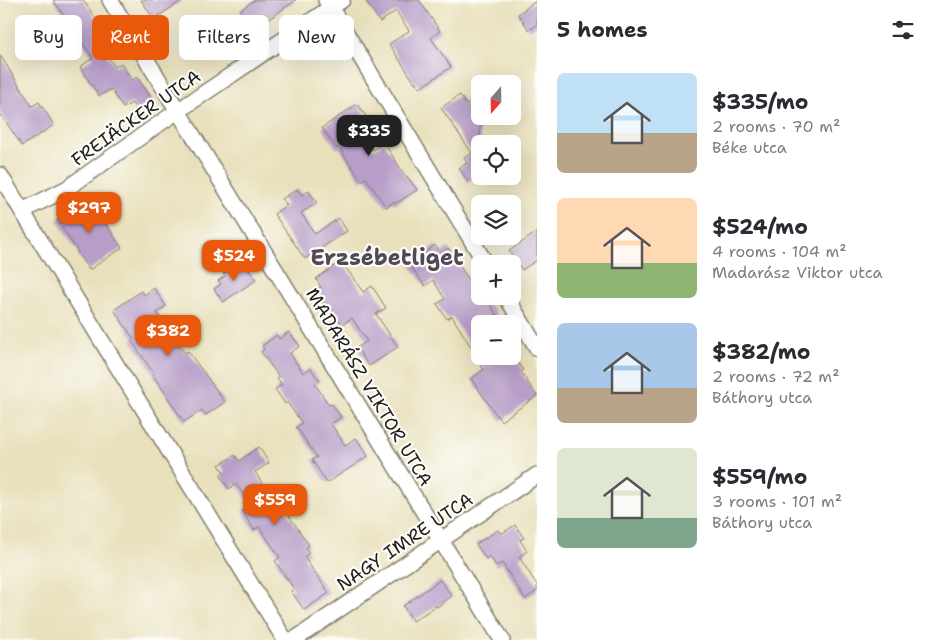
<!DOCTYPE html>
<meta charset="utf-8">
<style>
body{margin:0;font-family:"Shantell Sans",sans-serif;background:#f2f2f3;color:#2b2b33;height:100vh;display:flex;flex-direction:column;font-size:19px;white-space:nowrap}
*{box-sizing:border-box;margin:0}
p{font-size:16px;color:#7c7c81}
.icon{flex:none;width:28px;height:28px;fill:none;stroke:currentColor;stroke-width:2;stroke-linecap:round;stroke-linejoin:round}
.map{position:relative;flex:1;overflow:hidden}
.panel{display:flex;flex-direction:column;background:#fff;width:400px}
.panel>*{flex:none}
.top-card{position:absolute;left:15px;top:15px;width:446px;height:45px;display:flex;gap:10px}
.needle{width:32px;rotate:200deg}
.tools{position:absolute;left:471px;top:75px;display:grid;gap:10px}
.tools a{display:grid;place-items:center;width:50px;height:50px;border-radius:8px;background:#fff;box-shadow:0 5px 20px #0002;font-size:25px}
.price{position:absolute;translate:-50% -42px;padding:0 11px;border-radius:10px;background:#ea580c;color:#fff;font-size:16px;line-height:32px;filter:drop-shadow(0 1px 2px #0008)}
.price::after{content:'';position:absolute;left:50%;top:30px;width:15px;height:11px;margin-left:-8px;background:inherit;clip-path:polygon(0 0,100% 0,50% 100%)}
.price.current{background:#222;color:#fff}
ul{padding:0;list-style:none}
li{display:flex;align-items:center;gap:15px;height:125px;padding:0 20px}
li span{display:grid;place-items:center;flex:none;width:140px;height:100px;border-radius:8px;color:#555}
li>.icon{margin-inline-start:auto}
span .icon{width:60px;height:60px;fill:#fffc;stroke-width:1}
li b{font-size:21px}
h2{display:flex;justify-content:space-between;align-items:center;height:60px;padding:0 20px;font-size:21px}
.pill{padding:0 18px;border-radius:8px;background:#fff;box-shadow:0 5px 20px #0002;font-size:18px;line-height:45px}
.pill.current{background:#ea580c;color:#fff}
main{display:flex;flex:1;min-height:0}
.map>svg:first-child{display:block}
</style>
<main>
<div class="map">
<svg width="537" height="640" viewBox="0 0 537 640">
<rect width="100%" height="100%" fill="#fdfcf7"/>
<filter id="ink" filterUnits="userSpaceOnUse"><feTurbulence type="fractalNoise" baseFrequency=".02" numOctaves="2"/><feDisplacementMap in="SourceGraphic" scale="10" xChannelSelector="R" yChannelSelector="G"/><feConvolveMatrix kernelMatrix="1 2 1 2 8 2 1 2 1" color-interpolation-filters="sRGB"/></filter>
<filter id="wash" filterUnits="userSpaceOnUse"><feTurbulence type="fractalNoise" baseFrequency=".0096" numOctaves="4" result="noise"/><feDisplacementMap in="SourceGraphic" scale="20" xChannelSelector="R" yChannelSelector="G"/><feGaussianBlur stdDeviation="1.12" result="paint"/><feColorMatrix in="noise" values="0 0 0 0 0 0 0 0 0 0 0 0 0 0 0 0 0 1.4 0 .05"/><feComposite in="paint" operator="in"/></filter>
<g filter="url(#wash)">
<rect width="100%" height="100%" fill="#e8e0bb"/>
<g id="blocks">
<g fill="#b79dc8">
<polygon points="53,0 83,0 104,30 95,37 115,67 121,63 132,80 137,77 153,100 137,111 132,103 123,108 111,89 99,96 80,67 93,58"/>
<polygon points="141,0 183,0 154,19"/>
<polygon points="255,0 296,0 259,26 252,16 247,20 240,10"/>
<polygon points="365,0 419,0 440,31 431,38 451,67 420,88 416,82 415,83 389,44 409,31 396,11 380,22"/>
<polygon points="537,0 537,25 529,30 518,14"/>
<polygon points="0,55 32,106 39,102 54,125 22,146 0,113"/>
<polygon points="460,95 466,105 472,101 480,113 474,117 480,125 480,182 476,176 468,182 459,168 467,163 464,158 472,153 441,108"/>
<polygon points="357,104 372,124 361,132 373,150 384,143 406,177 407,176 417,190 395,204 394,202 386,207 366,178 361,181 339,147 337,149 322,128"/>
<polygon points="297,189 302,195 309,191 317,203 301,213 315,234 339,218 347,231 305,259 274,214 287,205 282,199"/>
<polygon points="88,198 122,248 89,270 77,253 78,252 57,220"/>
<polygon points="537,232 537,260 522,270 509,251"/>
<polygon points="435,245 441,253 448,248 459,262 458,263 471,283 473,281 480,292 480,296 485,296 502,324 480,324 480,362 452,316 447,319 437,304 445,299 433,280 425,286 410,265 415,261 414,260"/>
<polygon points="341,261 363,292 372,286 386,308 376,314 398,347 369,366 357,348 367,341 352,318 342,325 328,305 326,307 315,291 321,287 316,279"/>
<polygon points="244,263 256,280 223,302 214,289 221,284 218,281 225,276 223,274 236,266 237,268"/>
<polygon points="154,288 166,306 157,313 185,353 188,351 225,402 206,415 202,410 184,422 153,375 154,374 131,340 134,339 114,310 141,291 144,295"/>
<polygon points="289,332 300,346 290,353 303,373 310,368 320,381 315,384 329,405 332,404 341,417 331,424 345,445 356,438 368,456 327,483 312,460 317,457 296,427 302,423 287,402 285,404 275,389 282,385 277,378 279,377 261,352 264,349 262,346 277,335 279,339"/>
<polygon points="492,356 513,356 523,370 521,372 537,396 501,421 471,379 484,369 480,365"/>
<polygon points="259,447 269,463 255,472 271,497 279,492 289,507 285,510 309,545 306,548 309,553 304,557 329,593 304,610 291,591 294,589 275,561 280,557 259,527 254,530 242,511 251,505 236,484 229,489 220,475 224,472 219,465 235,455 239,461"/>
<polygon points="515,525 524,538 520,540 527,551 519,557 537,585 537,591 525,599 502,563 496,566 490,556 486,559 476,544 498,530 501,534"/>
<polygon points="440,580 452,596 437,607 436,606 413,621 403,606"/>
</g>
</g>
</g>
<g filter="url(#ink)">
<use href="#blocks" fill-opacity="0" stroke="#827e6c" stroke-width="1"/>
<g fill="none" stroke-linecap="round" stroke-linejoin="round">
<g stroke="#827e6c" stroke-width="18">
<g id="minor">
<polyline points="110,0 502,640"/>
<polyline points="326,0 486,264"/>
<polyline points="0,175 285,640"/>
<polyline points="22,211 66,189 166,119 342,0"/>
<polyline points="506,296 537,348"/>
<polyline points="294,640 537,475"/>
</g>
</g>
<use href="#minor" stroke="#fff" stroke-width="15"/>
</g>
</g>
<g text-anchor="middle" stroke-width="4.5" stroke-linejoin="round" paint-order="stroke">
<g font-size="18" fill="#1c1c1c" stroke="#fdfcf7">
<text transform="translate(136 118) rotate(-35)" y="6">FREIÄCKER UTCA</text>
<text transform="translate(369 387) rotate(59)" y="6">MADARÁSZ VIKTOR UTCA</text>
<text transform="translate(405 542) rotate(-34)" y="6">NAGY IMRE UTCA</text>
</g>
<g font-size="22" font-weight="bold" fill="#524958" stroke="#fdfcf7">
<text x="387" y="265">Erzsébetliget</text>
</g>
</g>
</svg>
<div class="tools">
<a><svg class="needle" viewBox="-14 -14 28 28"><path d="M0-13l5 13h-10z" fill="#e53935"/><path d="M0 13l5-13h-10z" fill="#7c7c81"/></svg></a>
<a><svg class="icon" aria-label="locate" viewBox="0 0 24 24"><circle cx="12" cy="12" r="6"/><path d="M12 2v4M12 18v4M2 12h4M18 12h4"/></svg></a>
<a><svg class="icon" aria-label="layers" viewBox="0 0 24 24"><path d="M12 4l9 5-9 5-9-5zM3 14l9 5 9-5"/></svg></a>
<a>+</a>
<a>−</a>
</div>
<b class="price current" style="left:369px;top:157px">$335</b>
<b class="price" style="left:89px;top:234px">$297</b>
<b class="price" style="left:234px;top:282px">$524</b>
<b class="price" style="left:168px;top:357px">$382</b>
<b class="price" style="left:275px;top:526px">$559</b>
<div class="top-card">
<a class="pill">Buy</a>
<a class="pill current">Rent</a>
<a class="pill">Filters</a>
<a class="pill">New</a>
</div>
</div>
<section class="panel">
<h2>5 homes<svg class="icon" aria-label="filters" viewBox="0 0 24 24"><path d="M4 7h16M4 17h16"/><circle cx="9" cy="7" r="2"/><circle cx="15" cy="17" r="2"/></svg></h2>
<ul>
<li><span style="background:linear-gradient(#bfe0f5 60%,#b9a48a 0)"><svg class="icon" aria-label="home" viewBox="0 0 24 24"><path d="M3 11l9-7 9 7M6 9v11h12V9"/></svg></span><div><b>$335/mo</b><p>2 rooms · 70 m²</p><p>Béke utca</p></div></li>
<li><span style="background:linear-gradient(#ffd9b3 65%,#8fb573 0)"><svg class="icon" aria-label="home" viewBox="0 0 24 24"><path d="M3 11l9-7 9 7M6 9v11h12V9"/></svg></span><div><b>$524/mo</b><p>4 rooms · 104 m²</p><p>Madarász Viktor utca</p></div></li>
<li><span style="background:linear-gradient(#a9c7e8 65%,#b9a48a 0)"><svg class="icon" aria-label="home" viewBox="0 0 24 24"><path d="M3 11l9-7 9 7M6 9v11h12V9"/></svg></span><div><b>$382/mo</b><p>2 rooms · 72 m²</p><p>Báthory utca</p></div></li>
<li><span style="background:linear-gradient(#dfe7d0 70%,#7fa58c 0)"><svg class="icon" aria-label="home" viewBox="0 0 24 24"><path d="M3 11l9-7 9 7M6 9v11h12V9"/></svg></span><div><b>$559/mo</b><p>3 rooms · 101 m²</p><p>Báthory utca</p></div></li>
</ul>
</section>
</main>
